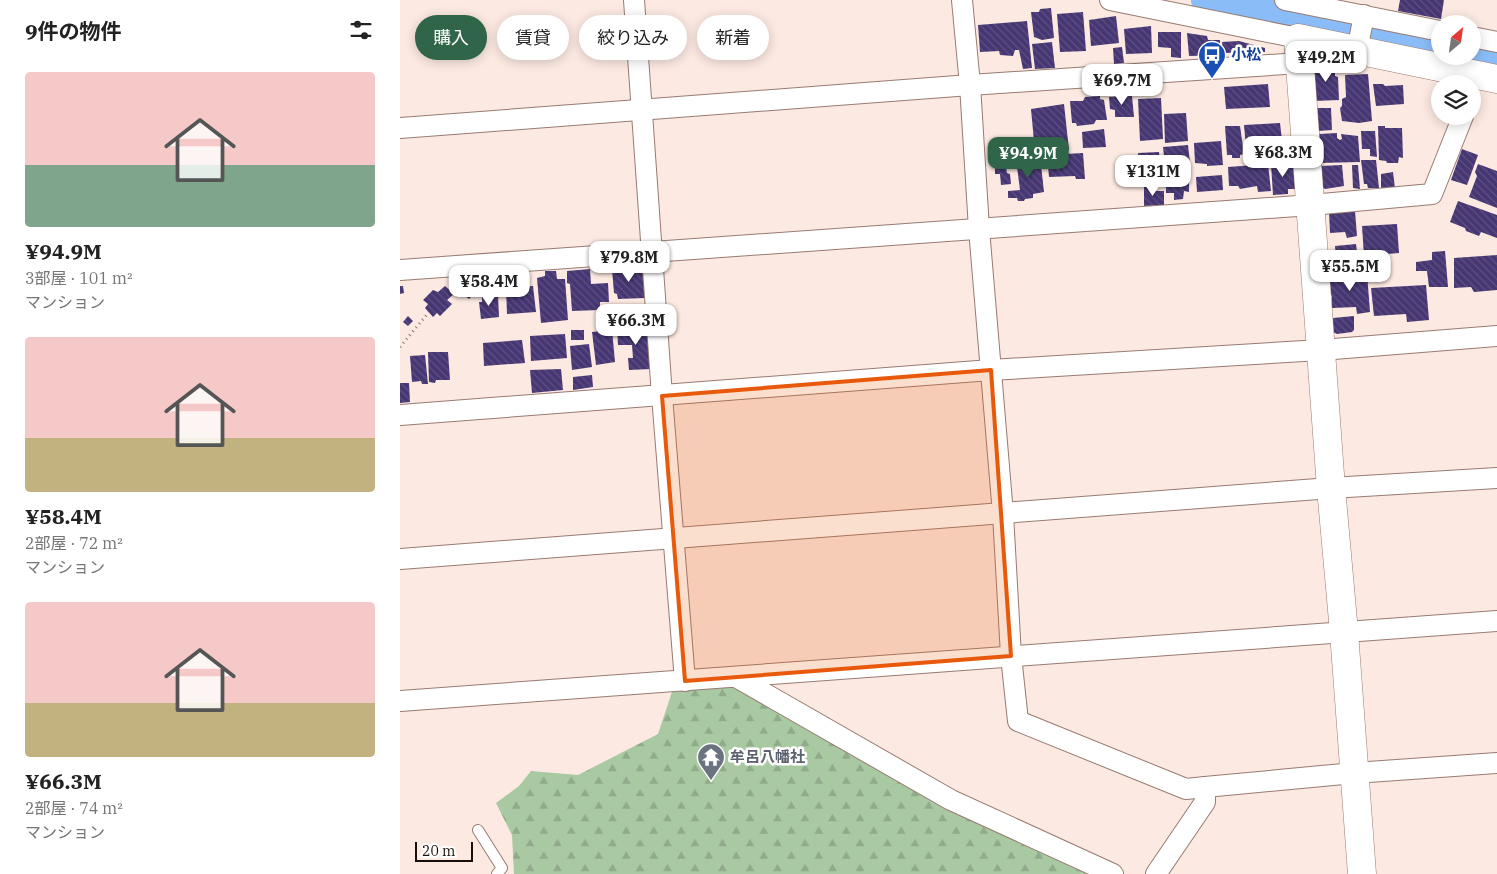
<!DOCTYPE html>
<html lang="ja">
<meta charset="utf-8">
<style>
body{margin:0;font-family:"IBM Plex Serif","Noto Sans JP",serif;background:#f2f2f2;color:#222;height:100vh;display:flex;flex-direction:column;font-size:19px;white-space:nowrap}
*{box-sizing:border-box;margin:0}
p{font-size:16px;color:#767676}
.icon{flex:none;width:28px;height:28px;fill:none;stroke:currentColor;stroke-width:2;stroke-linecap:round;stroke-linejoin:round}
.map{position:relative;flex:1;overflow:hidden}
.panel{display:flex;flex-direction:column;background:#fff;width:400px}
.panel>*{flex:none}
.banner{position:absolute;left:15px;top:15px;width:475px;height:45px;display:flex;gap:10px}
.needle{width:32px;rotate:29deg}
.fabs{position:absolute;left:1031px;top:15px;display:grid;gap:10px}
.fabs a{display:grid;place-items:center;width:50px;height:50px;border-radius:50%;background:#fff;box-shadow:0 2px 12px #0003;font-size:25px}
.scale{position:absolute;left:15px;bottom:12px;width:58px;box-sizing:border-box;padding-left:5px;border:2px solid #180d0a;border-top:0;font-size:14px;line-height:18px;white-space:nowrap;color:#180d0a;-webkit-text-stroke:4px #fff;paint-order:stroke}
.price{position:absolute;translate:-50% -42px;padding:0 11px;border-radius:10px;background:#fff;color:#222;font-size:16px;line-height:32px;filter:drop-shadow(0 1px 2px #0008)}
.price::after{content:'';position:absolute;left:50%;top:30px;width:15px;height:11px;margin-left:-8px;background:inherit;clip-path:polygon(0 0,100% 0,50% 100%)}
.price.current{background:#30654a;color:#fff}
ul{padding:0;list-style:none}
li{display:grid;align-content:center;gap:10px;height:265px;padding:0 25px}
li span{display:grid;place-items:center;height:155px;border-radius:5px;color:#555}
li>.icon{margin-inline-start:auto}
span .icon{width:90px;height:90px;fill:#fffc;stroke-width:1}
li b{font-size:21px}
h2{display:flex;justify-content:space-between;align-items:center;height:60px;padding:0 25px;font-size:21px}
.tag{padding:0 18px;border-radius:22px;background:#fff;box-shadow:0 2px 12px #0003;font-size:18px;line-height:45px}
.tag.current{background:#30654a;color:#fff}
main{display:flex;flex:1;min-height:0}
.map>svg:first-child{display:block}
</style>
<main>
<section class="panel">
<h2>9件の物件<svg class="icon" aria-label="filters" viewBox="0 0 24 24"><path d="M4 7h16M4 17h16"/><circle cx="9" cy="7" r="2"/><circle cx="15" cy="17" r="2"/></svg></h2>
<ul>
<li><span style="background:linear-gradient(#f6c9c9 60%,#7fa58c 0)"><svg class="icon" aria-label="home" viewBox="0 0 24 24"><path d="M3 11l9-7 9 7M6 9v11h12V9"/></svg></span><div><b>¥94.9M</b><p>3部屋 · 101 m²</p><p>マンション</p></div></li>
<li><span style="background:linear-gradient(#f6c9c9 65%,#c2b280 0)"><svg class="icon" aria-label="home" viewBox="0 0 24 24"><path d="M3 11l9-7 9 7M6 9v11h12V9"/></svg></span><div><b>¥58.4M</b><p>2部屋 · 72 m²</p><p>マンション</p></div></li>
<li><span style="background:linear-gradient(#f6c9c9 65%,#c2b280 0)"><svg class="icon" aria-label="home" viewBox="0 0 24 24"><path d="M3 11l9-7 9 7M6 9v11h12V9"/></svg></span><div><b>¥66.3M</b><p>2部屋 · 74 m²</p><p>マンション</p></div></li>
</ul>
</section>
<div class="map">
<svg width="1097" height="874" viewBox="0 0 1097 874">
<defs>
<pattern id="forest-firs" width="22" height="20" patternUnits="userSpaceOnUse" patternTransform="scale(1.25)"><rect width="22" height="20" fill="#a8c9a2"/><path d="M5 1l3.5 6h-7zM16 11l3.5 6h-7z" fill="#90ab8a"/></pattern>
<pattern id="building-back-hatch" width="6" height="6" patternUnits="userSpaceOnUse" patternTransform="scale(1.25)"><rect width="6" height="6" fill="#463673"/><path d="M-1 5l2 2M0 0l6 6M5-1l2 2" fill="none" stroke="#5d5080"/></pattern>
</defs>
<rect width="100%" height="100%" fill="#fce9e2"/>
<polygon fill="url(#forest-firs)" points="329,685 548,808 693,874 114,874 112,835 96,803 119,786 131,771 178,775 258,734 272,692"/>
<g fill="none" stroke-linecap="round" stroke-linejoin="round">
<g stroke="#8abdf8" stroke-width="34">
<polyline points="808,0 1040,46"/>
<polyline points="1072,52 1097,57"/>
</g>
</g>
<g fill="url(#building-back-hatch)">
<polygon points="1000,0 1044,0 1041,19 998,11"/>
<polygon points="651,8 654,38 642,40 634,37 631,12 639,12 640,9"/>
<polygon points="683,12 686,51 660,52 657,14"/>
<polygon points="716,16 719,43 691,46 689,20"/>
<polygon points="627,21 632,68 623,69 619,50 615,50 613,56 600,55 599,51 580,52 578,25"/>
<polygon points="751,26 752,53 726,54 724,29"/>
<polygon points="758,32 781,32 781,58 771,57 771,48 758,47"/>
<polygon points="787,33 807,36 808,40 820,40 820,55 789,56"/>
<polygon points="839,41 865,48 865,52 823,53 822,42"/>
<polygon points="652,42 655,68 635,69 632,44"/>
<polygon points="722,47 724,63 714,64 713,48"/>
<polygon points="914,64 935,64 935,76 938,77 939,100 914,101"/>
<polygon points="968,74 972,121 959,123 942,121 940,108 942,106 942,99 946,97 945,75"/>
<polygon points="868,84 870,107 826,109 824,87"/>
<polygon points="973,84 983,84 985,86 1003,85 1004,104 976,106"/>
<polygon points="700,96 700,99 704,100 707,120 696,120 694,124 677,126 676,123 672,123 670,101 683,101 685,97"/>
<polygon points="732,96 734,117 715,117 715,110 710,109 709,97"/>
<polygon points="761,98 763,139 740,141 738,99"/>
<polygon points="664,104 669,150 635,152 631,109"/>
<polygon points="917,108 931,108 932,130 918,131"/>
<polygon points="786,113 788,141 765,143 764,114"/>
<polygon points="880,123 884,158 864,160 864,147 846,147 844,125"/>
<polygon points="825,126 840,126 844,154 840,155 840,158 832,158 832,155 827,155"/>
<polygon points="978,126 985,126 985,128 1002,128 1003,158 999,157 998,163 987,163 986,161 979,160"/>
<polygon points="704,129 706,147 683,148 682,132"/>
<polygon points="961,131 975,131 977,157 970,156 970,149 962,149"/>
<polygon points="937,133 937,138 940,140 942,139 941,134 958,136 960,162 919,163 919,134"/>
<polygon points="821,141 823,165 807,166 807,164 795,163 794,143"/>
<polygon points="788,145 791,172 766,174 763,147"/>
<polygon points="1062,149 1078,155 1067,185 1051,180"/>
<polygon points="759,152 762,183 752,183 751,179 740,181 738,153"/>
<polygon points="683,153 685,179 676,179 675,176 649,177 647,155"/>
<polygon points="640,156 644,192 633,194 633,198 625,199 624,201 618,201 617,198 608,198 608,191 620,190 616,159"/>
<polygon points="961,160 976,160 979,188 968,188 967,184 964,184"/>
<polygon points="893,163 896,189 888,189 888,194 873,195 871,164"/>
<polygon points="868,164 871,191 858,192 857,186 840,189 838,186 829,186 828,167"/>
<polygon points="1078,164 1097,171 1097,208 1069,197 1077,176 1075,172"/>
<polygon points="942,165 944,186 925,189 922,187 920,166"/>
<polygon points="952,165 958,165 960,189 953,188"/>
<polygon points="606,167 607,173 610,174 611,184 601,185 600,174 595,174 595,168"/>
<polygon points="993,172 995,188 981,189 981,174"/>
<polygon points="822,175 823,190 797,192 796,177"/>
<polygon points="766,180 789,180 789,192 784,191 783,199 774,200 774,193 766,193"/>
<polygon points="754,186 755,191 764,191 764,205 744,206 744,187"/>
<polygon points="1058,201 1097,215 1097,238 1081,232 1079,236 1066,231 1065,228 1050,222"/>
<polygon points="955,211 957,236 947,238 945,232 930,233 929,212"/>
<polygon points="997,224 999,253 964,256 962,226"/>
<polygon points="956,244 959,269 927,272 925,259 936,258 935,246"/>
<polygon points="1045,251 1048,287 1029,287 1027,271 1016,271 1016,262 1032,260 1032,252"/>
<polygon points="1097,255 1097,290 1074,292 1071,287 1054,288 1054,258"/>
<polygon points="237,267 243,270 245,298 218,299 217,294 214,293 212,269"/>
<polygon points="190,269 191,284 208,283 209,302 200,302 200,310 172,311 170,284 167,283 167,271"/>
<polygon points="145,271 156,271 157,279 165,279 168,320 141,323 137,278 145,276"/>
<polygon points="967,273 970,312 957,314 956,307 932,308 932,296 929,293 927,276"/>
<polygon points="117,274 119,287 133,286 136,312 107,314 106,288 103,287 102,276"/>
<polygon points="100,275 102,291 88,292 87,276"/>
<polygon points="1026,285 1029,320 1007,322 1006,314 974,316 971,288"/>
<polygon points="0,286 3,286 4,293 0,294"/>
<polygon points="45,286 54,294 47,300 52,304 40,316 37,313 33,317 25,308 28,304 23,300 33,290 38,292"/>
<polygon points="68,292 72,296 69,299 64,295"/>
<polygon points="98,295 99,317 81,319 79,302 82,302 82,296"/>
<polygon points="8,316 13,321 8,326 3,322"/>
<polygon points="954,316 954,330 952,332 937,334 933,332 933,318"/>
<polygon points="247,324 251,369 229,370 228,358 233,358 232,345 218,345 217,328"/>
<rect x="171" y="330" width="13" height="10"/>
<polygon points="212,330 215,362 196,365 192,332"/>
<polygon points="165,334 167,358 131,361 130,336"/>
<polygon points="122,340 125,363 84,366 83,343"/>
<polygon points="189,344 192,367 172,370 170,346"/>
<polygon points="28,352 48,352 50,380 36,380 35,383 29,382"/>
<polygon points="25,355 28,384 22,384 21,381 12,382 10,356"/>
<polygon points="161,369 163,390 132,393 130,370"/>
<polygon points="192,375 193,387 173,390 173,377"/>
<polygon points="0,383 9,383 10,402 0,403"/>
</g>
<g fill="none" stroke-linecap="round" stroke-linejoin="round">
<g stroke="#987b71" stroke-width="12">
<polyline id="lane" points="78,830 102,868 97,874"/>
</g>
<g stroke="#987b71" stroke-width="22">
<g id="street">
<polyline points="234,0 262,396 285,681"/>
<polyline points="562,0 570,85 579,229 603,514 611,656 618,721 786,789 805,787"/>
<polyline points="710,0 898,38"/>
<polyline points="885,0 1040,31"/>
<polyline points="1072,37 1097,42"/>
<polyline points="957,51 964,15"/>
<polyline points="0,128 570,85 900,63"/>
<polyline points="0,270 911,205 1032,194 1063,116"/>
<polyline points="0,415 591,370 921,350 1097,336"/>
<polyline points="0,559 931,488 1097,478"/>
<polyline points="336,677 551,800 713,874"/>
<polyline points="0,701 1097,621"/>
<polyline points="756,874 805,802 805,787 954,773 1097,763"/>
</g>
</g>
<g stroke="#987b71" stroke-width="29">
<polyline id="secondary" points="962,874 944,632 931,488 898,38 1097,79"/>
</g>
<polyline stroke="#897a75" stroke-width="3" stroke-dasharray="1 4" stroke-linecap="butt" points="0,347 29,312"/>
<use href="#lane" stroke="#fff" stroke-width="10"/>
<use href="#street" stroke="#fff" stroke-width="20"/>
<use href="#secondary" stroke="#fff" stroke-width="28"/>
</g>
<path fill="#e8590c" fill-opacity="0.2" stroke="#e8590c" stroke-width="4" stroke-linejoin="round" d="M591,370L611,656L285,681L262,396Z"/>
<defs>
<g id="bus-pin" transform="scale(1.4375)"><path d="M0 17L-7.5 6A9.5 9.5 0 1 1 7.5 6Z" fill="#1a4fb4" stroke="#fff"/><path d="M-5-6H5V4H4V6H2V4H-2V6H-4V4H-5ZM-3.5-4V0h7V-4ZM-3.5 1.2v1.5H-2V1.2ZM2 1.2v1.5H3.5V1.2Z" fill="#fff"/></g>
<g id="temple-pin" transform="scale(1.4375)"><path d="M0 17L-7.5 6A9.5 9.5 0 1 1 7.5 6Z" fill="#6b7280" stroke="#fff"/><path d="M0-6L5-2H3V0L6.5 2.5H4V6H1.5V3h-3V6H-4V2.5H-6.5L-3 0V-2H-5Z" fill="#fff"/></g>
</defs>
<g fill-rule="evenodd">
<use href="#bus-pin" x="812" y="55"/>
<use href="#temple-pin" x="311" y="757"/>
</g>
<g text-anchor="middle" stroke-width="5" stroke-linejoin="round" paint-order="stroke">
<g font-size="15" font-weight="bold" fill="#164399" stroke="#fff" text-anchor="start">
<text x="831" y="60">小松</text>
</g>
<g font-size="15" font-weight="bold" fill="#5b616d" stroke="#fff" text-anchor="start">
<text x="330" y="762">牟呂八幡社</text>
</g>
</g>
</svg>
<div class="fabs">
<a><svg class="needle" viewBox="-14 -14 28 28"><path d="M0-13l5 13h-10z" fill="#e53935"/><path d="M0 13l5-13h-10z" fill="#767676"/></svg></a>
<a><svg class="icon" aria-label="layers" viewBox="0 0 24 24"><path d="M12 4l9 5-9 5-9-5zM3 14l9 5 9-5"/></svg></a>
</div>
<div class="scale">20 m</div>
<b class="price" style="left:926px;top:83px">¥49.2M</b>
<b class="price" style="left:722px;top:106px">¥69.7M</b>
<b class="price" style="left:883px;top:178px">¥68.3M</b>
<b class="price current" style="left:628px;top:179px">¥94.9M</b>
<b class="price" style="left:753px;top:197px">¥131M</b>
<b class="price" style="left:229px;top:283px">¥79.8M</b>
<b class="price" style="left:950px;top:292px">¥55.5M</b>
<b class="price" style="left:89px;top:307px">¥58.4M</b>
<b class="price" style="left:236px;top:346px">¥66.3M</b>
<div class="banner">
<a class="tag current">購入</a>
<a class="tag">賃貸</a>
<a class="tag">絞り込み</a>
<a class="tag">新着</a>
</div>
</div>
</main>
